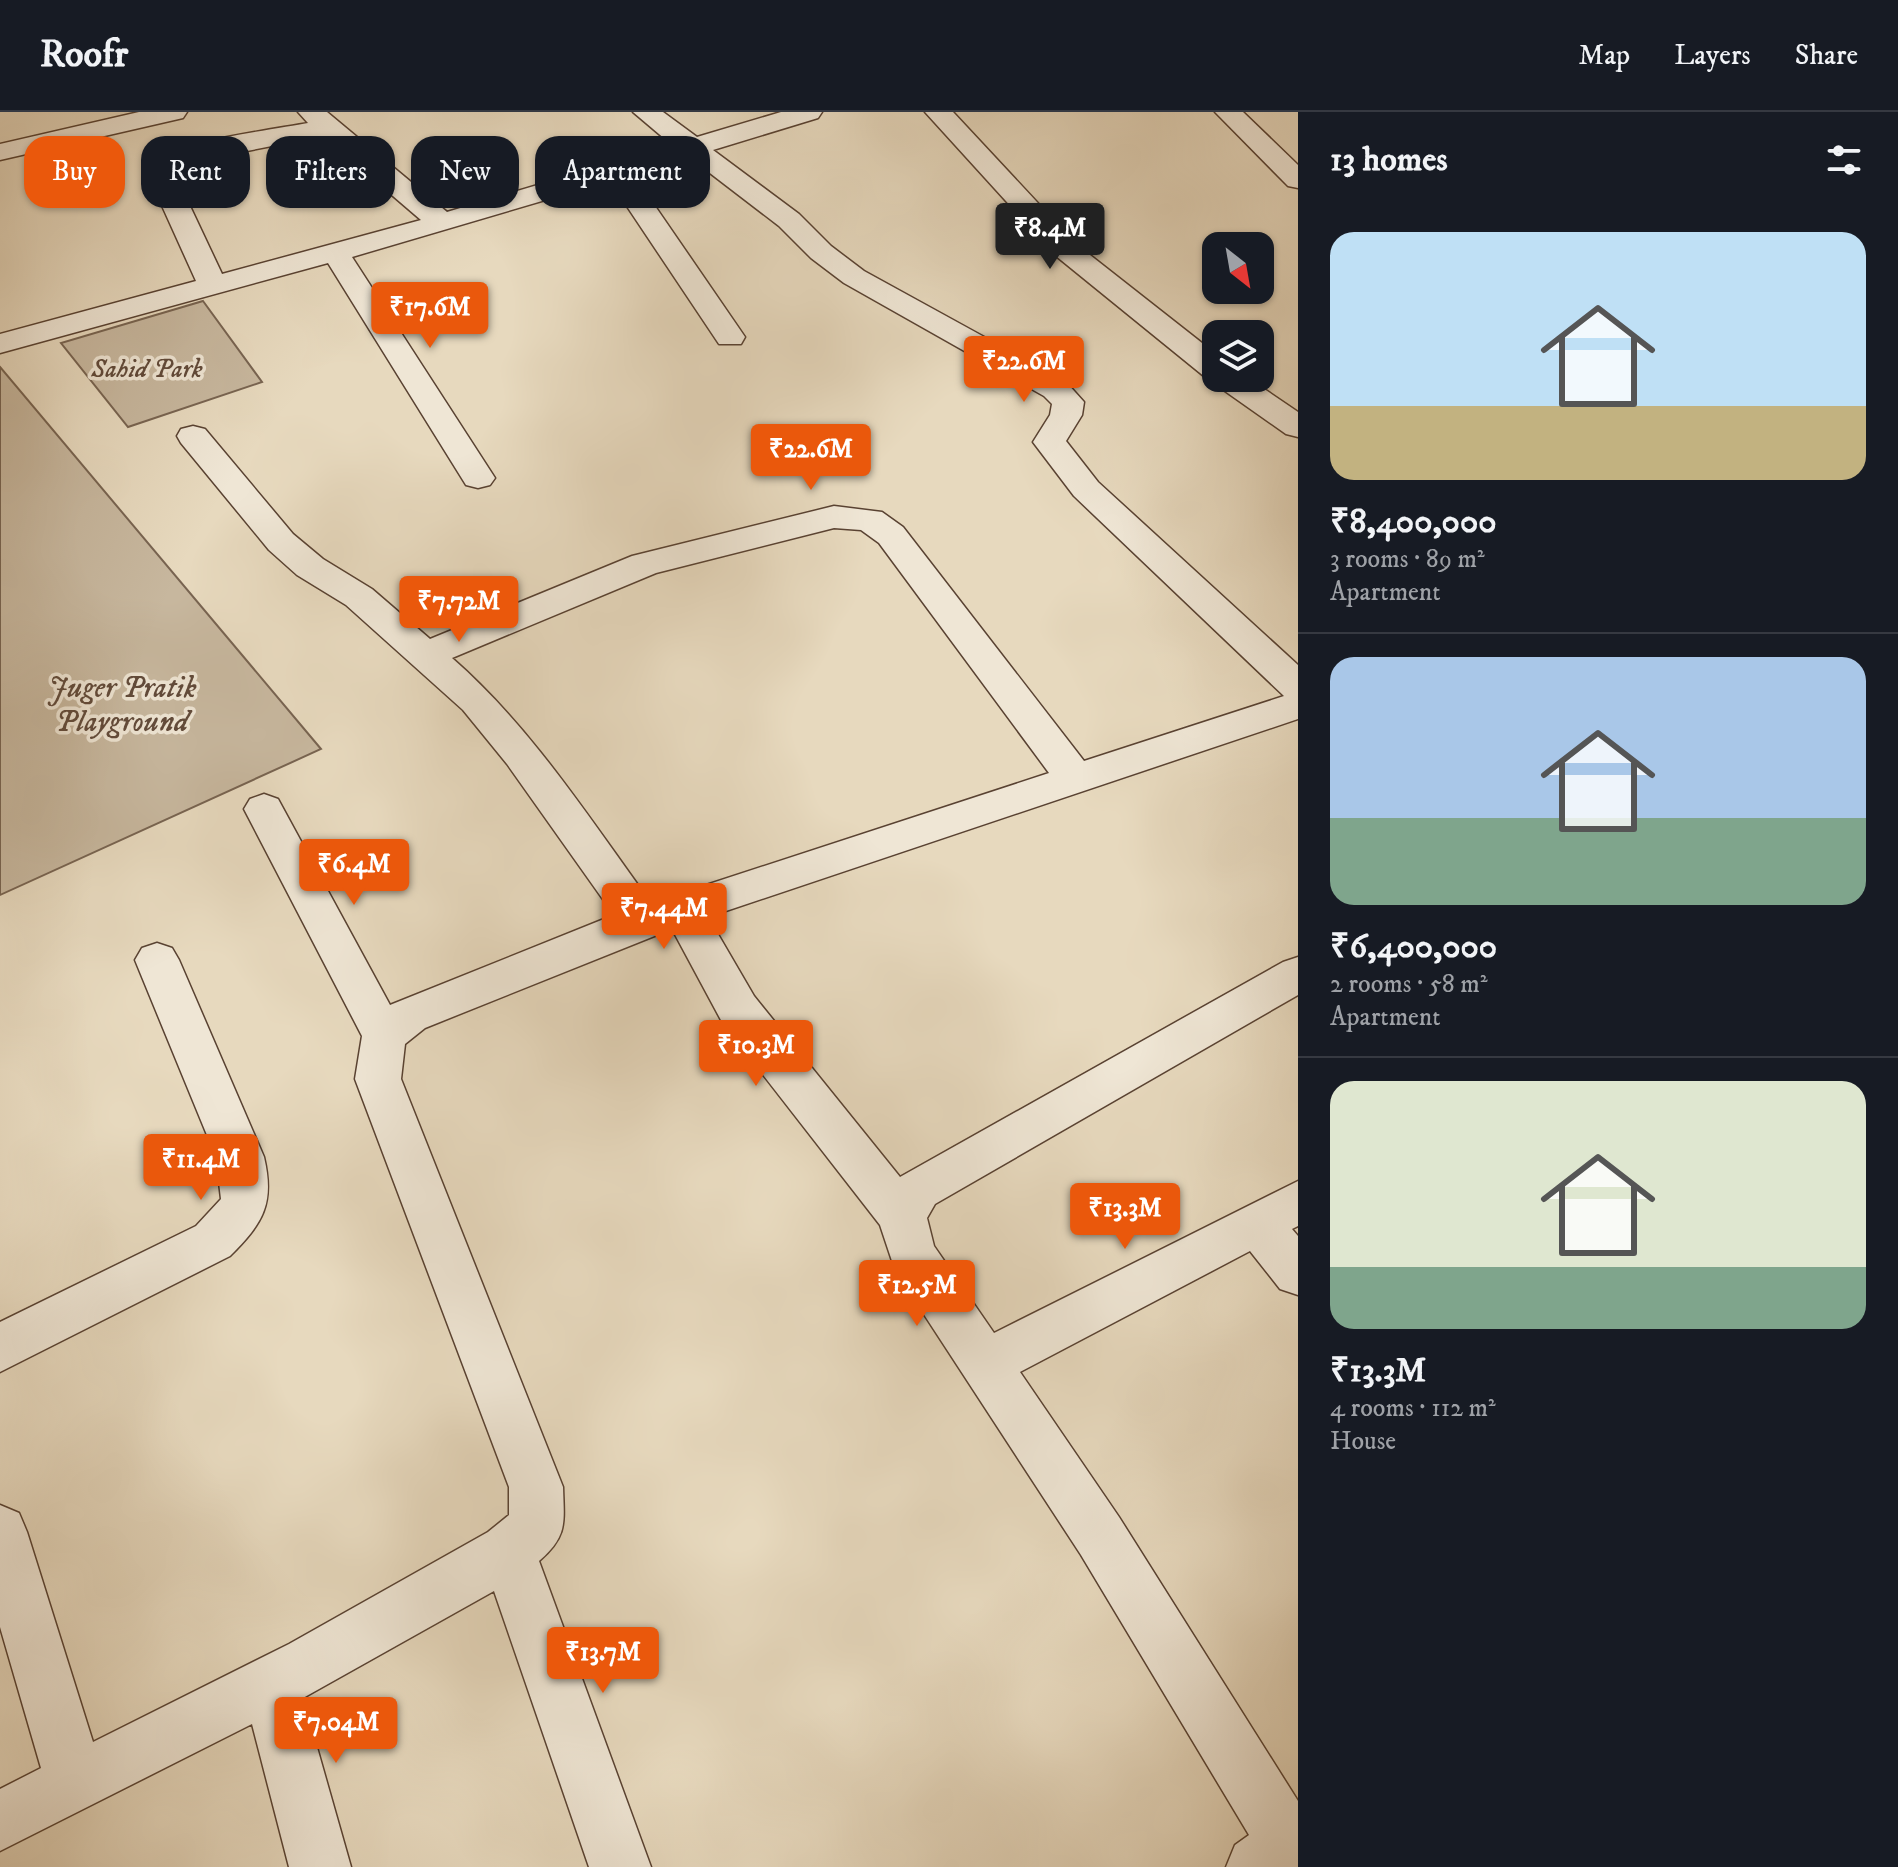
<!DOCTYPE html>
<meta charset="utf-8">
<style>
body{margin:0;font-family:"IM FELL DW Pica",serif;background:#242831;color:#f1f3f6;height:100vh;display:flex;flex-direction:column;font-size:30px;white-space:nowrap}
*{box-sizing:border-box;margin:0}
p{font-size:26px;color:#9ea1a6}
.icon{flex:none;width:44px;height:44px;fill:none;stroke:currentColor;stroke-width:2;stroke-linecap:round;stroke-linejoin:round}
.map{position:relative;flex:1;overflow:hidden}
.details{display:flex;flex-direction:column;background:#171b24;width:600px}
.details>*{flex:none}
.top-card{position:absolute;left:24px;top:24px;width:760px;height:72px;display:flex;gap:16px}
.needle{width:52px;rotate:149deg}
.tools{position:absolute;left:1202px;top:120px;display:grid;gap:16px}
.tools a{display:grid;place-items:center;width:72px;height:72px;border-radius:16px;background:#171b24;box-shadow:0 2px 6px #0004;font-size:40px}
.price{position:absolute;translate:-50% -68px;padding:0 18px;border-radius:8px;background:#ea580c;color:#fff;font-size:26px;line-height:52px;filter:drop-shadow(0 2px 4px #0008)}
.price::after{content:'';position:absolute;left:50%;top:48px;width:24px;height:18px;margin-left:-12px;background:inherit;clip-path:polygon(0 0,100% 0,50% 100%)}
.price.current{background:#222;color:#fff}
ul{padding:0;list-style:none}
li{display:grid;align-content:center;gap:16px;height:424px;padding:0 32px}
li+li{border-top:2px solid #363941}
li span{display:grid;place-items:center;height:248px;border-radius:24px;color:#555}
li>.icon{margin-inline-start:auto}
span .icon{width:144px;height:144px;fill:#fffc;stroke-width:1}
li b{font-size:34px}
h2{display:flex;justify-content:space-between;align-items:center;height:96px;padding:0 32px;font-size:34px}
.pill{padding:0 28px;border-radius:24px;background:#171b24;box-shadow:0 2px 6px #0004;font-size:28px;line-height:72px}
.pill.current{background:#ea580c;color:#fff}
header{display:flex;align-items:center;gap:48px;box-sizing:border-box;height:112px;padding:0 40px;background:#171b24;border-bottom:2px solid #363941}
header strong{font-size:38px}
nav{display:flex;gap:44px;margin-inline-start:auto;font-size:28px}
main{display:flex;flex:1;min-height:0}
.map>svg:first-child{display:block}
</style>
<header>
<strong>Roofr</strong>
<nav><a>Map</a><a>Layers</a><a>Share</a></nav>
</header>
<main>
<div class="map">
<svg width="1298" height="1755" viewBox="0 0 1298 1755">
<rect width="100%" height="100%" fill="#e7d9be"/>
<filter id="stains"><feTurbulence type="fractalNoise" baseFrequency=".0025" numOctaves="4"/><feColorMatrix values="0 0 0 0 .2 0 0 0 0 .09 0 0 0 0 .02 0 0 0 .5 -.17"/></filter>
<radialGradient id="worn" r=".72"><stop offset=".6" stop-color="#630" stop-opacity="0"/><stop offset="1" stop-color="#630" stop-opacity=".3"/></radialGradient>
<g fill="#c7b79e" stroke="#786451" stroke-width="2">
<polygon points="203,189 262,270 128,315 61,231"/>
<polygon points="0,255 321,637 0,783"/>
</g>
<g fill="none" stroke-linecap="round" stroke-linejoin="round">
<g stroke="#594232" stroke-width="3">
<g id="street">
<polygon points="139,0 187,0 183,6 0,48 0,32"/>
<path d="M298,0H327L447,100L672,33L633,0H663L697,25L781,0H822L818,6L713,38L799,102L831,134L864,159L1066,270L1084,290L1082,303L1066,329L1098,370L1298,553V607L708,805L754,884L900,1065L1283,850L1298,845V883L935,1092L927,1106L934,1134L994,1221L1298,1069V1114L1292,1117L1298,1124V1183L1280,1177L1250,1139L1020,1260L1119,1405L1298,1689V1755H1226L1235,1733L1249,1723L1081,1443L895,1158L880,1113L722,910L672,817L425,916L405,932L401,967L563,1375C564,1411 568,1424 539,1449L651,1755H589L494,1479L303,1586L351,1755H289L252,1612L0,1739V1677L41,1656L0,1515V1393L19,1401L27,1420L93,1630L289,1532L488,1420L509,1403V1375L355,967L362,924L244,697L250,687L264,682L278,687L390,893L614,803L507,652L463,598L346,493L297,463L269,438L181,331L177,324L181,317L193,314L205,317L293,422L323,447L372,477L430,527L632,444L834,394L882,400L903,415L1084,649L1284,584L1074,384L1033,330L1050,303L1052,292L1044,284L844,171L811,146L779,114L689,45L633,62L745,225L741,232H719L610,69L352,145L495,366L490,373L478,376L466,373L328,151L0,241V222L196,169L144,54C159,32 277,17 308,11ZM323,24L421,108L222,162L173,58L191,50ZM834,416L861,418L879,431L1049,661L651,791C589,706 532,616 452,546L656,461Z"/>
<polygon points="925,0 953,0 1076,132 1216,242 1216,266 1248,266 1298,300 1298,325 1286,322 1205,265 1056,144"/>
<polygon points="1215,0 1243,0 1298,53 1298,76 1288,74"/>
<path d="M157,831L172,836L179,848L264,1045C275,1092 263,1111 230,1144L0,1260V1210L196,1114L221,1087L216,1045L135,848L142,836Z"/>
</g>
</g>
<use href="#street" fill="#efe6d5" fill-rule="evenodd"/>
</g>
<g text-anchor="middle" stroke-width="7" stroke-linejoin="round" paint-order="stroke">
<g font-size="26" font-style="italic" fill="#614a3a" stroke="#efe6d5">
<text x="147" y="265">Sahid Park</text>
</g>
<g font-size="30" font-style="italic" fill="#614a3a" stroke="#efe6d5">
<text x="122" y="585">Juger Pratik<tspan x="122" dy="34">Playground</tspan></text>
</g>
</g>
<rect width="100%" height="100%" filter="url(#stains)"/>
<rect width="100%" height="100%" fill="url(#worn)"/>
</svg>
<div class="tools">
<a><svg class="needle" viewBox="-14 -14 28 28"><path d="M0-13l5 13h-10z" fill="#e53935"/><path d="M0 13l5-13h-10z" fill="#9ea1a6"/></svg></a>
<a><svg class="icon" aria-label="layers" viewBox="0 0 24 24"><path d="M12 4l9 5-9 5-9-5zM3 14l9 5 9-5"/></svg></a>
</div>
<b class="price current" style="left:1050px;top:159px">₹8.4M</b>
<b class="price" style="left:430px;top:238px">₹17.6M</b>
<b class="price" style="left:1024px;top:292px">₹22.6M</b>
<b class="price" style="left:811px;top:380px">₹22.6M</b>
<b class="price" style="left:459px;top:532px">₹7.72M</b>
<b class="price" style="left:354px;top:795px">₹6.4M</b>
<b class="price" style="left:664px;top:839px">₹7.44M</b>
<b class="price" style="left:756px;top:976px">₹10.3M</b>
<b class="price" style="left:201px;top:1090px">₹11.4M</b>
<b class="price" style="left:1125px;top:1139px">₹13.3M</b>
<b class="price" style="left:917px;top:1216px">₹12.5M</b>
<b class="price" style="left:603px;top:1583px">₹13.7M</b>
<b class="price" style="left:336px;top:1653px">₹7.04M</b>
<div class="top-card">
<a class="pill current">Buy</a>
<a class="pill">Rent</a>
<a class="pill">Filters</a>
<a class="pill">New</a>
<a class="pill">Apartment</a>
</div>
</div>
<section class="details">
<h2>13 homes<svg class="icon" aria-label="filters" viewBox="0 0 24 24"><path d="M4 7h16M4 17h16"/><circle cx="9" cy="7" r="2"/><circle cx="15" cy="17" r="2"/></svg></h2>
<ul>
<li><span style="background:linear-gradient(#bfe0f5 70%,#c2b280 0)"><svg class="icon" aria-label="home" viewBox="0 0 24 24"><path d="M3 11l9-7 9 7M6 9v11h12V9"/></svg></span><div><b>₹8,400,000</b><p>3 rooms · 89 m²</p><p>Apartment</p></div></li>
<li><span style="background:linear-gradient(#a9c7e8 65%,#7fa58c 0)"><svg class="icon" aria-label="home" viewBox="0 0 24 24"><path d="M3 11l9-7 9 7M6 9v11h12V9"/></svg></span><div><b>₹6,400,000</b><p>2 rooms · 58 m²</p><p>Apartment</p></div></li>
<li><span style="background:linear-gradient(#dfe7d0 75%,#7fa58c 0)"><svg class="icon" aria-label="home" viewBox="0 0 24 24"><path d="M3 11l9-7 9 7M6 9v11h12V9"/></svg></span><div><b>₹13.3M</b><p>4 rooms · 112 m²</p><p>House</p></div></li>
</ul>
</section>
</main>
